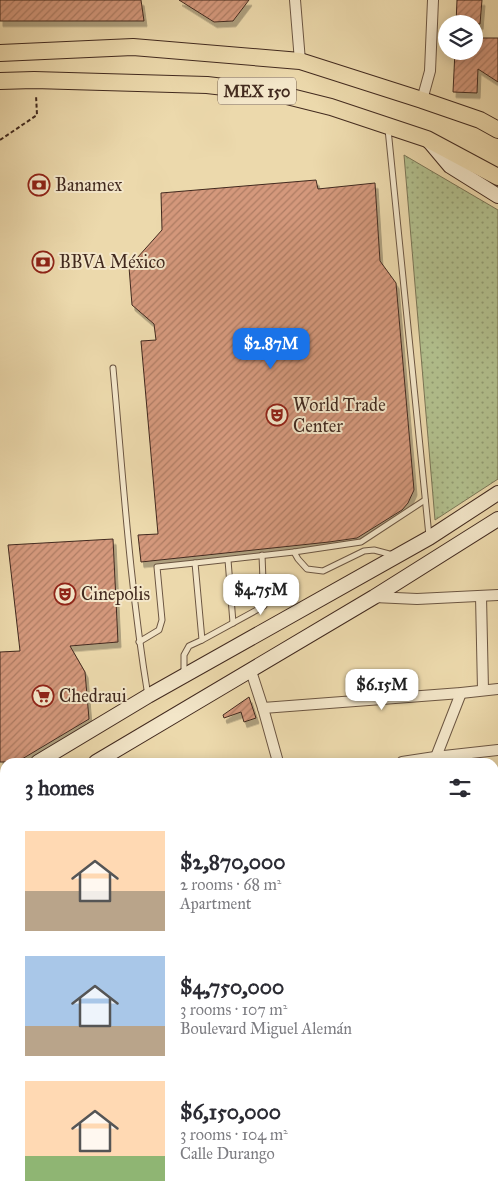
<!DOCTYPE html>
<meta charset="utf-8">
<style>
body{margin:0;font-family:"IM FELL Great Primer",serif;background:#f7f7f7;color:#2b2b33;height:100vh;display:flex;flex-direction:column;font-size:19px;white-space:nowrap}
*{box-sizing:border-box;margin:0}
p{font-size:16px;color:#7c7c81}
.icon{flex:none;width:28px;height:28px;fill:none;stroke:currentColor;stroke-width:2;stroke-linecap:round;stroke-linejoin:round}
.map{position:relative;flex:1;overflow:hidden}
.panel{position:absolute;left:0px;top:758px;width:499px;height:446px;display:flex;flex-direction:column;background:#fff;border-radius:15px 15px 0 0;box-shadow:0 2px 12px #0003}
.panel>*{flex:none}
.controls{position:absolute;left:438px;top:15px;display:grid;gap:10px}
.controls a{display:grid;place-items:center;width:45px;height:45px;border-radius:50%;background:#fff;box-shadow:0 2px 12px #0003;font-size:25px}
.price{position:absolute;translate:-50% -42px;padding:0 11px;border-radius:10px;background:#fff;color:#222;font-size:16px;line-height:32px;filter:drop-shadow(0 1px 2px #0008)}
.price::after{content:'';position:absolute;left:50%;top:30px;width:15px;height:11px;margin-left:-8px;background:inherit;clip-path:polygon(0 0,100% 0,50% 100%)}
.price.on{background:#1a73e8;color:#fff}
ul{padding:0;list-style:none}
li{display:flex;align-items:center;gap:15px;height:125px;padding:0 25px}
li span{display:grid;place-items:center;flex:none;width:140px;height:100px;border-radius:0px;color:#555}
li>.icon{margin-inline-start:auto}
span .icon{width:60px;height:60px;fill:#fffc;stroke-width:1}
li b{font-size:21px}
h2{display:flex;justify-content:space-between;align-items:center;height:60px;padding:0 25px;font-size:21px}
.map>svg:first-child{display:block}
</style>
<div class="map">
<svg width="498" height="1203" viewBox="0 0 498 1203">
<defs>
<pattern id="grass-dots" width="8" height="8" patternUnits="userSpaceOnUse" patternTransform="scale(1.25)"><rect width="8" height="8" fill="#b2c08e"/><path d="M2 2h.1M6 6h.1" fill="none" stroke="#929c73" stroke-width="1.8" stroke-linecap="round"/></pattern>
<pattern id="building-hatch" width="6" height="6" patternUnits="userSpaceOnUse" patternTransform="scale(1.25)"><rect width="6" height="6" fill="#d4987b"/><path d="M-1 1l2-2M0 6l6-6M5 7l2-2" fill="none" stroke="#ae7c64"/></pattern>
<filter id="shadow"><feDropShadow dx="3" dy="5.5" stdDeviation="0" flood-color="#0004"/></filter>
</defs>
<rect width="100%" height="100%" fill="#ecd9ac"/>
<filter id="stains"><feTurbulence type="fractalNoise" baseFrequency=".004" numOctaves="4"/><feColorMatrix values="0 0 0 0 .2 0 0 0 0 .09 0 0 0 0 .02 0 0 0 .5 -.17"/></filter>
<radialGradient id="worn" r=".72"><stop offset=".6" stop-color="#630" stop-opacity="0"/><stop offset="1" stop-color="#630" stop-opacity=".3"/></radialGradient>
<polygon fill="url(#grass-dots)" stroke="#7a7556" points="404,155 498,210 498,479 435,520"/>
<g fill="url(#building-hatch)" stroke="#422a1f" filter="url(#shadow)">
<polygon points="0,0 141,0 144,21 0,21"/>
<polygon points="179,0 249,0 233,21 214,22"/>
<polygon points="457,0 482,0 480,24 456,24"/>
<polygon points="474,38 498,38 498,82 478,69 477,93 453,92 455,51 474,51"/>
<polygon points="316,180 318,189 375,183 380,261 396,283 414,490 408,503 402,510 357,538 329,542 141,562 138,535 158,534 141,341 156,340 154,324 132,305 129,267 162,230 161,193"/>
<polygon points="113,539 118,642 70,646 85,672 89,719 17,762 0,762 0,652 20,651 8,545"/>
<polygon points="249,697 256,718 244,722 241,712 224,718 223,715"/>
</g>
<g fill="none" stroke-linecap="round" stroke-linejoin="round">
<g stroke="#6c5642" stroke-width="7">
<g id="service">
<polyline points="388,129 429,536"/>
<path d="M113,368C123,477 130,587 148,696"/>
<polyline points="294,552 298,559 307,569 323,571 364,551 374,550 393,555"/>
<polyline points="228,560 233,623"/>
<polyline points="202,640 264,606 262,555"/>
<polyline points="139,642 159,630 162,620 157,567 195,563"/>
<polyline points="184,675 184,655 189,646 202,640 195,563 294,552 361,542 425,500"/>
<polyline points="154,1199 155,1203"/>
</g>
</g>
<g stroke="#6c5642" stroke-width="12">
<g id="minor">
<polyline points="295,0 300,61"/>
<polyline points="422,100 430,71 433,0"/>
<polyline points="481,596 483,690"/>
<polyline points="374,597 417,599 498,595"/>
<polyline points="251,671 263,708 278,762"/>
<polyline points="263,708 461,693 498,689"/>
<polyline points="402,762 435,757 498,750"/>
<polyline points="434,762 461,693"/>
<polyline points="494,841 498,840"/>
<polyline points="0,906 5,906"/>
<polyline points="0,939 5,952"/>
<polyline points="0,1065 5,1064"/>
<polyline points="494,1193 498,1193"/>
<polyline points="24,1199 25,1203"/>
<polyline points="390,1199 391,1203"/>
<polyline points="423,1203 453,1199"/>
</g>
</g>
<g stroke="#6c5642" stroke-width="14">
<g id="tertiary">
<polyline points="494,933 498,933"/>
<polyline points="0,960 5,959"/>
</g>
</g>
<g stroke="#422a1f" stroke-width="16">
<g id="secondary">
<polyline points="429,141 450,166 498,196"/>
<polyline points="38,762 148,696 429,538 498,493"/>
<polyline points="96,762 374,597 498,519"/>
<polyline points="0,787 5,783"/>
<polyline points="0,819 5,816"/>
</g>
</g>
<g stroke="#422a1f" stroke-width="18">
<g id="primary">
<polyline points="0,53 133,47 300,61 422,100 480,120 498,130"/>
<polyline points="0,81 34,80 207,85 275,93 331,107 427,139 498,177"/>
</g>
</g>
<polyline stroke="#422a1f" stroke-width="2" stroke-dasharray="4 2.5" stroke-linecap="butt" points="0,140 37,115 36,95"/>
<use href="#service" stroke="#f3e6c9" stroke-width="5"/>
<use href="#minor" stroke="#f3e6c9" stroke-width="10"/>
<use href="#tertiary" stroke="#f3e6c9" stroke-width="12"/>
<use href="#secondary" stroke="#f3e6c9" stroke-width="14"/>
<use href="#primary" stroke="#ecd9ac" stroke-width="16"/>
</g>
<defs>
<g id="bank-ring" transform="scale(1.125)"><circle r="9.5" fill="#f3e6c9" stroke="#8f2418" stroke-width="1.5"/><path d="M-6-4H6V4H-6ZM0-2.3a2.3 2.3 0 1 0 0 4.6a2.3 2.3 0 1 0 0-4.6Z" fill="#8f2418"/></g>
<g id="theatre-ring" transform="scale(1.125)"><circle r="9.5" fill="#f3e6c9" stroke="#8f2418" stroke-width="1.5"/><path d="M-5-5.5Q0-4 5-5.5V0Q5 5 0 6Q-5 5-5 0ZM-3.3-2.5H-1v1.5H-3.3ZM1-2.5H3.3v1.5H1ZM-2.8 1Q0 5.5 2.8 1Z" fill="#8f2418"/></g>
<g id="supermarket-ring" transform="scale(1.125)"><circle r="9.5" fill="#f3e6c9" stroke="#8f2418" stroke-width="1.5"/><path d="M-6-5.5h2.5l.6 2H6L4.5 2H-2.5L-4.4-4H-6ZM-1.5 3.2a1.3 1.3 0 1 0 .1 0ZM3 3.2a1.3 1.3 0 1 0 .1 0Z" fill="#8f2418"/></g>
</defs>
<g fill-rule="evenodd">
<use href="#bank-ring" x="39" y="185"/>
<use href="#bank-ring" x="43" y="262"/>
<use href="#theatre-ring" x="277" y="415"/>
<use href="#theatre-ring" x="65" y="594"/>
<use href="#supermarket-ring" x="43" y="696"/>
</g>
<g text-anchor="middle" stroke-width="4" stroke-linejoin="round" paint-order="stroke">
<rect fill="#f3e6c9" stroke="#776252" stroke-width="1" x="218" y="77.5" width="78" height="27" rx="4"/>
<g font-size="16" font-weight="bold" fill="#422a1f">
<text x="257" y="97">MEX 150</text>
</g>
<g font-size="18" fill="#422a1f" stroke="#f3e6c9" text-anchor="start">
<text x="55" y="191">Banamex</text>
<text x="59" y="268">BBVA México</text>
<text x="293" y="411">World Trade<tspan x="293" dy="21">Center</tspan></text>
<text x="81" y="600">Cinepolis</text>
<text x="59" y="702">Chedraui</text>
</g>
</g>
<rect width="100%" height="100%" filter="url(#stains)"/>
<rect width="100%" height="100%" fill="url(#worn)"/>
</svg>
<div class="controls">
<a><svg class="icon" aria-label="layers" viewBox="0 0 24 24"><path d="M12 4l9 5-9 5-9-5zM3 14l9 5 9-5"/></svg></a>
</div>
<b class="price on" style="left:271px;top:370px">$2.87M</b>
<b class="price" style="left:261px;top:616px">$4.75M</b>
<b class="price" style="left:382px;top:711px">$6.15M</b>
<section class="panel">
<h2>3 homes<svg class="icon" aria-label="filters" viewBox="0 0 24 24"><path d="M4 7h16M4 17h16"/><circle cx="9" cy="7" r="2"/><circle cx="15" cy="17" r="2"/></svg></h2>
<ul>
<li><span style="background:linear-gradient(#ffd9b3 60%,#b9a48a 0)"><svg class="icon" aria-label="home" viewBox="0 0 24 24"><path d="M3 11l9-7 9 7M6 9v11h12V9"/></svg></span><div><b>$2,870,000</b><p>2 rooms · 68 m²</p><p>Apartment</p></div></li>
<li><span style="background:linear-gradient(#a9c7e8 70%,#b9a48a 0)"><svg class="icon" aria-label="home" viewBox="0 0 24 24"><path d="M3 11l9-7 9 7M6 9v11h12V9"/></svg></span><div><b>$4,750,000</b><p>3 rooms · 107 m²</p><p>Boulevard Miguel Alemán</p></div></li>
<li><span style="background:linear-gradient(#ffd9b3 75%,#8fb573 0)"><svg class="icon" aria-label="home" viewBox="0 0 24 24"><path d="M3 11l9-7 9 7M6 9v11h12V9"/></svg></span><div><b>$6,150,000</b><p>3 rooms · 104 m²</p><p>Calle Durango</p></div></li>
</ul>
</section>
</div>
